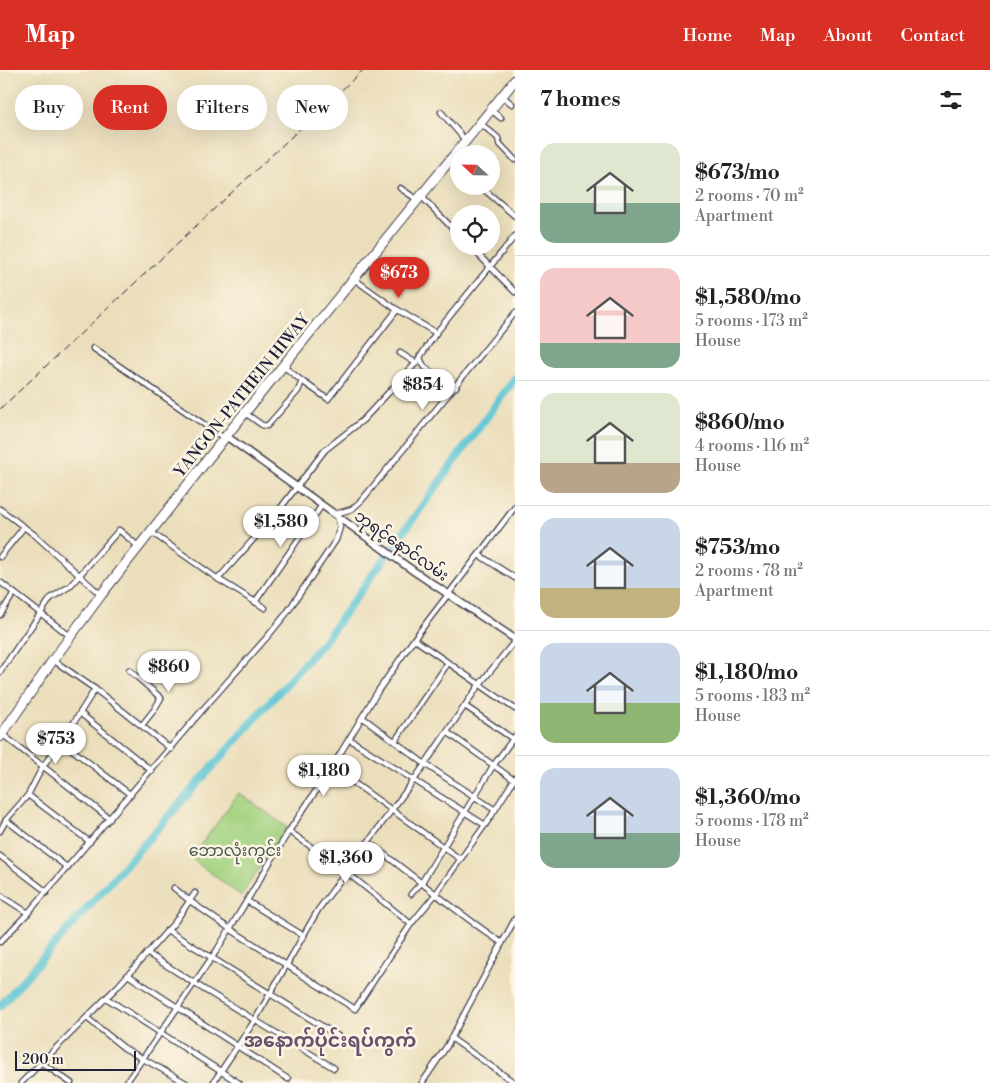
<!DOCTYPE html>
<meta charset="utf-8">
<style>
body{margin:0;font-family:"Libre Bodoni","Noto Sans Myanmar",serif;background:#f6f6f6;color:#222;height:100vh;display:flex;flex-direction:column;font-size:19px;white-space:nowrap}
*{box-sizing:border-box;margin:0}
p{font-size:16px;color:#767676}
.icon{flex:none;width:28px;height:28px;fill:none;stroke:currentColor;stroke-width:2;stroke-linecap:round;stroke-linejoin:round}
.map{position:relative;flex:1;overflow:hidden}
.sheet{display:flex;flex-direction:column;background:#fff;width:475px}
.sheet>*{flex:none}
.top-card{position:absolute;left:15px;top:15px;width:425px;height:45px;display:flex;gap:10px}
.needle{width:32px;rotate:292deg}
.buttons{position:absolute;left:450px;top:75px;display:grid;gap:10px}
.buttons a{display:grid;place-items:center;width:50px;height:50px;border-radius:50%;background:#fff;box-shadow:0 5px 20px #0002;font-size:25px}
.scale{position:absolute;left:15px;bottom:12px;width:121px;box-sizing:border-box;padding-left:5px;border:2px solid #22223b;border-top:0;font-size:14px;line-height:18px;white-space:nowrap;color:#22223b;-webkit-text-stroke:4px #fcf5e5;paint-order:stroke}
.price{position:absolute;translate:-50% -42px;padding:0 11px;border-radius:18px;background:#fff;color:#222;font-size:16px;line-height:32px;filter:drop-shadow(0 1px 2px #0008)}
.price::after{content:'';position:absolute;left:50%;top:30px;width:15px;height:11px;margin-left:-8px;background:inherit;clip-path:polygon(0 0,100% 0,50% 100%)}
.price.on{background:#d93025;color:#fff}
ul{padding:0;list-style:none}
li{display:flex;align-items:center;gap:15px;height:125px;padding:0 25px}
li+li{border-top:1px solid #e0e0e0}
li span{display:grid;place-items:center;flex:none;width:140px;height:100px;border-radius:15px;color:#555}
li>.icon{margin-inline-start:auto}
span .icon{width:60px;height:60px;fill:#fffc;stroke-width:1}
li b{font-size:21px}
h2{display:flex;justify-content:space-between;align-items:center;height:60px;padding:0 25px;font-size:21px}
.chip{padding:0 18px;border-radius:22px;background:#fff;box-shadow:0 5px 20px #0002;font-size:18px;line-height:45px}
.chip.on{background:#d93025;color:#fff}
header{display:flex;align-items:center;gap:30px;box-sizing:border-box;height:70px;padding:0 25px;background:#d93025;color:#fff}
header strong{font-size:24px}
nav{display:flex;gap:28px;margin-inline-start:auto;font-size:18px}
main{display:flex;flex:1;min-height:0}
.map>svg:first-child{display:block}
</style>
<header>
<strong>Map</strong>
<nav><a>Home</a><a>Map</a><a>About</a><a>Contact</a></nav>
</header>
<main>
<div class="map">
<svg width="515" height="1013" viewBox="0 0 515 1013">
<rect width="100%" height="100%" fill="#fcf5e5"/>
<filter id="ink" filterUnits="userSpaceOnUse"><feTurbulence type="fractalNoise" baseFrequency=".02" numOctaves="2"/><feDisplacementMap in="SourceGraphic" scale="10" xChannelSelector="R" yChannelSelector="G"/><feConvolveMatrix kernelMatrix="1 2 1 2 8 2 1 2 1" color-interpolation-filters="sRGB"/></filter>
<filter id="wash" filterUnits="userSpaceOnUse"><feTurbulence type="fractalNoise" baseFrequency=".0096" numOctaves="4" result="noise"/><feDisplacementMap in="SourceGraphic" scale="20" xChannelSelector="R" yChannelSelector="G"/><feGaussianBlur stdDeviation="1.12" result="paint"/><feColorMatrix in="noise" values="0 0 0 0 0 0 0 0 0 0 0 0 0 0 0 0 0 1.4 0 .05"/><feComposite in="paint" operator="in"/></filter>
<g filter="url(#wash)">
<rect width="100%" height="100%" fill="#ebdebb"/>
<polygon fill="#a3d280" stroke="#627a5e" points="239,723 287,757 241,826 191,788"/>
<g fill="none" stroke-linecap="round" stroke-linejoin="round">
<polyline stroke="#5ac5d4" stroke-width="8" points="0,936 326,569 515,308"/>
</g>
</g>
<g filter="url(#ink)">
<g fill="none" stroke-linecap="round" stroke-linejoin="round">
<g stroke="#403e4e" stroke-width="7">
<g id="street">
<polyline points="502,26 512,34"/>
<polyline points="491,40 501,48"/>
<polyline points="441,42 466,71"/>
<polyline points="480,53 498,68 499,73 515,90"/>
<polyline points="449,91 459,99"/>
<polyline points="480,116 515,146"/>
<polyline points="400,118 418,130"/>
<polyline points="421,126 459,165"/>
<polyline points="470,176 515,222"/>
<polyline points="354,209 393,237 436,263"/>
<polyline points="93,278 224,368"/>
<polyline points="400,283 416,293"/>
<path d="M420,286C423,306 445,304 456,317"/>
<polyline points="302,311 328,329 397,240"/>
<polyline points="245,343 262,355 267,356 298,321 302,311 283,296"/>
<polyline points="0,439 36,466 101,525"/>
<polyline points="335,444 352,439 362,430 515,243"/>
<polyline points="151,462 218,509 265,538"/>
<polyline points="479,485 515,508"/>
<polyline points="0,487 24,457"/>
<polyline points="218,509 276,444 325,380 363,350 416,293 436,263 515,166"/>
<polyline points="0,512 70,566"/>
<polyline points="255,532 322,435"/>
<polyline points="0,545 14,523"/>
<polyline points="414,569 515,639"/>
<polyline points="53,590 95,619 171,679"/>
<polyline points="129,600 161,628 154,640 142,655"/>
<polyline points="0,602 51,528 70,516 119,460 139,477"/>
<polyline points="465,636 513,669"/>
<polyline points="80,643 152,701"/>
<polyline points="362,647 425,694 495,740"/>
<polyline points="447,662 514,710"/>
<polyline points="2,664 110,749"/>
<polyline points="349,669 485,755"/>
<polyline points="395,671 448,593"/>
<polyline points="62,672 131,725"/>
<polyline points="332,697 460,789"/>
<polyline points="28,725 90,772"/>
<polyline points="6,750 68,798"/>
<polyline points="0,761 6,750 28,725 43,696 66,665 95,619"/>
<polyline points="289,761 345,801 411,854"/>
<path d="M368,772C413,805 456,842 502,873"/>
<polyline points="0,786 47,822"/>
<polyline points="174,818 190,831 230,859 355,939 411,854 435,825 490,748 515,708"/>
<polyline points="411,824 422,812 493,696 515,666"/>
<polyline points="0,825 28,843"/>
<polyline points="247,831 304,866"/>
<polyline points="167,860 346,971"/>
<polyline points="0,872 28,843 205,637 268,566 286,544 336,470 340,457 337,446"/>
<polyline points="147,883 205,920 334,998"/>
<polyline points="128,905 288,1009"/>
<polyline points="106,928 239,1013"/>
<polyline points="87,948 124,978 186,1013"/>
<polyline points="451,968 515,1013"/>
<polyline points="42,993 71,1013"/>
<polyline points="21,1013 118,916 175,852 195,823"/>
<polyline points="126,1013 217,880 289,761 332,697 378,621 414,569 515,437"/>
<polyline points="213,1013 255,950 318,840 414,710 479,615 515,571"/>
<polyline points="422,1013 447,976 515,849"/>
</g>
</g>
<g stroke="#403e4e" stroke-width="9">
<polyline id="secondary" points="226,366 415,502 515,569"/>
</g>
<g stroke="#403e4e" stroke-width="11">
<polyline id="highway" points="0,667 53,590 101,525 226,366 515,10"/>
</g>
<use href="#street" stroke="#fff" stroke-width="4.5"/>
<use href="#secondary" stroke="#fff" stroke-width="6"/>
<use href="#highway" stroke="#fff" stroke-width="9"/>
<polyline stroke="#22223b" stroke-width="1" stroke-dasharray="8 4" stroke-linecap="butt" points="0,339 363,0"/>
</g>
</g>
<g text-anchor="middle" stroke-width="5" stroke-linejoin="round" paint-order="stroke">
<g font-size="16" fill="#22223b" stroke="#fcf5e5">
<text transform="translate(241 325) rotate(-51)" y="6">YANGON-PATHEIN HIWAY</text>
<text transform="translate(402 475) rotate(35)" y="6">ဘုရင့်နောင်လမ်း</text>
</g>
<g font-size="16" fill="#495750" stroke="#fcf5e5">
<text x="235" y="786">ဘောလုံးကွင်း</text>
</g>
<g font-size="19" font-weight="bold" fill="#6b516c" stroke="#fcf5e5">
<text x="330" y="977">အနောက်ပိုင်းရပ်ကွက်</text>
</g>
</g>
</svg>
<div class="buttons">
<a><svg class="needle" viewBox="-14 -14 28 28"><path d="M0-13l5 13h-10z" fill="#e53935"/><path d="M0 13l5-13h-10z" fill="#767676"/></svg></a>
<a><svg class="icon" aria-label="locate" viewBox="0 0 24 24"><circle cx="12" cy="12" r="6"/><path d="M12 2v4M12 18v4M2 12h4M18 12h4"/></svg></a>
</div>
<div class="scale">200 m</div>
<b class="price on" style="left:399px;top:229px">$673</b>
<b class="price" style="left:423px;top:341px">$854</b>
<b class="price" style="left:281px;top:478px">$1,580</b>
<b class="price" style="left:169px;top:623px">$860</b>
<b class="price" style="left:56px;top:695px">$753</b>
<b class="price" style="left:324px;top:727px">$1,180</b>
<b class="price" style="left:346px;top:814px">$1,360</b>
<div class="top-card">
<a class="chip">Buy</a>
<a class="chip on">Rent</a>
<a class="chip">Filters</a>
<a class="chip">New</a>
</div>
</div>
<section class="sheet">
<h2>7 homes<svg class="icon" aria-label="filters" viewBox="0 0 24 24"><path d="M4 7h16M4 17h16"/><circle cx="9" cy="7" r="2"/><circle cx="15" cy="17" r="2"/></svg></h2>
<ul>
<li><span style="background:linear-gradient(#dfe7d0 60%,#7fa58c 0)"><svg class="icon" aria-label="home" viewBox="0 0 24 24"><path d="M3 11l9-7 9 7M6 9v11h12V9"/></svg></span><div><b>$673/mo</b><p>2 rooms · 70 m²</p><p>Apartment</p></div></li>
<li><span style="background:linear-gradient(#f6c9c9 75%,#7fa58c 0)"><svg class="icon" aria-label="home" viewBox="0 0 24 24"><path d="M3 11l9-7 9 7M6 9v11h12V9"/></svg></span><div><b>$1,580/mo</b><p>5 rooms · 173 m²</p><p>House</p></div></li>
<li><span style="background:linear-gradient(#dfe7d0 70%,#b9a48a 0)"><svg class="icon" aria-label="home" viewBox="0 0 24 24"><path d="M3 11l9-7 9 7M6 9v11h12V9"/></svg></span><div><b>$860/mo</b><p>4 rooms · 116 m²</p><p>House</p></div></li>
<li><span style="background:linear-gradient(#c9d6e8 70%,#c2b280 0)"><svg class="icon" aria-label="home" viewBox="0 0 24 24"><path d="M3 11l9-7 9 7M6 9v11h12V9"/></svg></span><div><b>$753/mo</b><p>2 rooms · 78 m²</p><p>Apartment</p></div></li>
<li><span style="background:linear-gradient(#c9d6e8 60%,#8fb573 0)"><svg class="icon" aria-label="home" viewBox="0 0 24 24"><path d="M3 11l9-7 9 7M6 9v11h12V9"/></svg></span><div><b>$1,180/mo</b><p>5 rooms · 183 m²</p><p>House</p></div></li>
<li><span style="background:linear-gradient(#c9d6e8 65%,#7fa58c 0)"><svg class="icon" aria-label="home" viewBox="0 0 24 24"><path d="M3 11l9-7 9 7M6 9v11h12V9"/></svg></span><div><b>$1,360/mo</b><p>5 rooms · 178 m²</p><p>House</p></div></li>
</ul>
</section>
</main>
